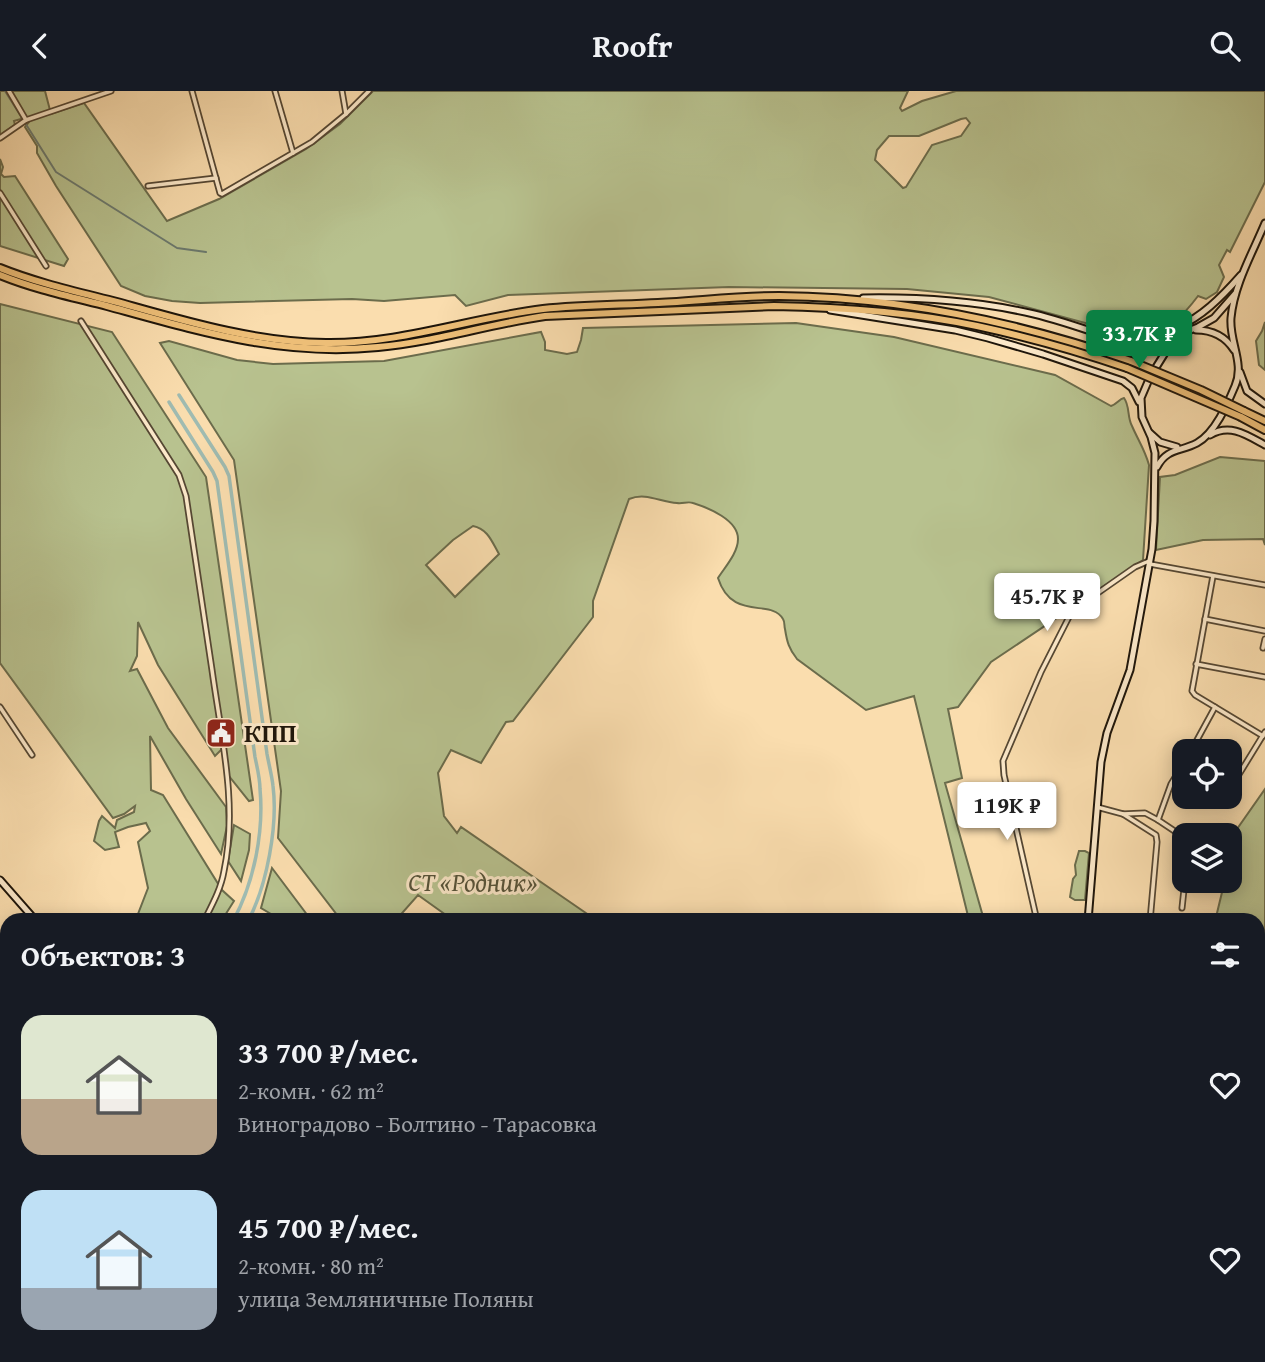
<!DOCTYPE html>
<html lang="ru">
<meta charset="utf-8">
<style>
body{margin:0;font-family:"Gentium Book Plus",serif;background:#20242c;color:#f1f3f6;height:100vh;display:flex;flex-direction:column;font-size:26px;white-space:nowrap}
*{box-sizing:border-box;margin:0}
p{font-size:23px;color:#9ea1a6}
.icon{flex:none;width:38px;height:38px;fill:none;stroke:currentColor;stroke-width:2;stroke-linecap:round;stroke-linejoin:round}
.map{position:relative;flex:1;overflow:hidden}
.sheet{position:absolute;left:0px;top:822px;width:1265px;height:450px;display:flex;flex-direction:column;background:#171b24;border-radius:21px 21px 0 0;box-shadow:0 4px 18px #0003}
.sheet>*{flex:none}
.controls{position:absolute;left:1172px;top:648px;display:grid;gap:14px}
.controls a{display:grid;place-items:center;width:70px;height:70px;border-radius:14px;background:#171b24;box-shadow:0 4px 18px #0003;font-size:35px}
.price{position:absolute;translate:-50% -60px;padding:0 16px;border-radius:7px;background:#fff;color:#222;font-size:23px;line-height:46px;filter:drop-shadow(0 2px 4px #0008)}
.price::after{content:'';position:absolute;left:50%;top:42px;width:21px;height:16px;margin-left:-10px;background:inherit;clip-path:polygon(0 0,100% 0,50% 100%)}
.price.current{background:#0b8043;color:#fff}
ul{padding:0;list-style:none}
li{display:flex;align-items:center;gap:21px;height:175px;padding:0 21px}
li span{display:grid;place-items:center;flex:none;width:196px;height:140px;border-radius:21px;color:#555}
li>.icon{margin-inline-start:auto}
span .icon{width:84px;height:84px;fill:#fffc;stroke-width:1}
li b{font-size:30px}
h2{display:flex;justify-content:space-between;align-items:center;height:84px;padding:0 21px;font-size:30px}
header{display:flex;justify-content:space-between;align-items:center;height:91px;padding:0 21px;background:#171b24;font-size:32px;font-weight:800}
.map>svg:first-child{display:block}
</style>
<header><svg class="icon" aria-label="back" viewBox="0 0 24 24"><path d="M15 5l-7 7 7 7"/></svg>Roofr<svg class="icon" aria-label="search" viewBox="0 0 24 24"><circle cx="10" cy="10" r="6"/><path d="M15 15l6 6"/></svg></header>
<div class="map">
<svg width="1265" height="1271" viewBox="0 0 1265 1271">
<rect width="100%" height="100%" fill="#faddae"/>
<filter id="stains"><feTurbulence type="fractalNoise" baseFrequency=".00286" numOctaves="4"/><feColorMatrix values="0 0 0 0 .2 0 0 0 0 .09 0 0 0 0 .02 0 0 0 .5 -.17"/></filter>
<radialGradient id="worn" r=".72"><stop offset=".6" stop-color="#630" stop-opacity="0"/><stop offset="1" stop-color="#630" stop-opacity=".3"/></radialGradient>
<g fill="#b8c28f" stroke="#6b6c4c" stroke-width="2" fill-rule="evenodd">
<polygon points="0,0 7,0 22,25 21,28 14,30 15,34 0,44"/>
<path d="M10,0H45L51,23L84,12L167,130L219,108L306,58L340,33L373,0H908L900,17L902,20L922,10L956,0H1265V91L1230,161L1227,159L1219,174L1224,186L1217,201L1206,208L1198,205C1183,225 1171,238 1144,239C1130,240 1115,236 1100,236L989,206L907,198L729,196L508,204L466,215L455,204L384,210L352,208L200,212L172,210L145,205L121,195L56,95L37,62V55L25,36L29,31ZM966,27L970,32L961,45L932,54L906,96L903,97L875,69L877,59L889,45H919L961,28Z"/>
<polygon points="0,68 3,76 1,83 4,86 15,85 68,168 64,175 0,155"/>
<polygon points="0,213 112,241 206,386 253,709 249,710 229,685 225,655 215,665 158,574 138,531 137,565 130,580 137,578 168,637 226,716 227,735 221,763 186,708 150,645 151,699 163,704 222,799 234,810 222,829 137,829 138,823 148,797 138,751 150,740 146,732 128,736 115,741 119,756 105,759 94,750 99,730 102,725 115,737 117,729 134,721 135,715 124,723 113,727 0,572"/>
<polygon points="1265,231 1265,279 1259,274 1256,250 1262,240"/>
<path d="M796,232L894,246L1055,284L1111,315C1117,313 1119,308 1124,307C1130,315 1127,326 1132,335C1138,349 1145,359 1149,374L1143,469L991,571L958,616L948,618L962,687L945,692L984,829H969L914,605L866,619L797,568C789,558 787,551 785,538C784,535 785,531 783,528C771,507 732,531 718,487C725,476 738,462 738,448C738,429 709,417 693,412C688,410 683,413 677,412C660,411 646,401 629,408L593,510V526L513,630L506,631L481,672L451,659L438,682L444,725L457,742L461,736L596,829H453L418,804L396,829H341L278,747L281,700L234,369L160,252L169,250L237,269L273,273L384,270L541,241L545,251V259L567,263L577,261L581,249L583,237ZM473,435C488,438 492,451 499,463L455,506L426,474L453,449Z"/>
<polygon points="1220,366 1265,370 1265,454 1263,448 1203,449 1156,459 1160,386 1175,384"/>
<polygon points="1265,698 1265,873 1258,878 1258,830 1212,829 1217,822 1225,789 1230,789 1230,748"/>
<polygon points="234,734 250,743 249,759 241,790 228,770"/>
<polygon points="1079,760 1085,760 1089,762 1085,809 1075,809 1070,806 1073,788 1076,784 1075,774"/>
<polygon points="272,777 311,829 279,829 276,826 261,817"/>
<polygon points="0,901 7,905 7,944 0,946"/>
<polygon points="7,1005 7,1111 0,1122 0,1014"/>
<polygon points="7,1215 7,1265 271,1265 275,1271 0,1271 0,1224"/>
<polygon points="1265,1240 1265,1271 1190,1271 1180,1265 1258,1265 1258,1242"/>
</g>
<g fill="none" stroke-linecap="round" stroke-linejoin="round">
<g stroke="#6b796e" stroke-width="2">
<polyline points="5,0 56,81 177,157 206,161"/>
<polyline points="182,1265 183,1271"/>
</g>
<g stroke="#9fbbb1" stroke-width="3.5">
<path d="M179,304L225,376L229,385L267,663C269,674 272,685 273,695C278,734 267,795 248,830"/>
<path d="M169,311L213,381L217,390L255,666C257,676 260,687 260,698C264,741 254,792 233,830"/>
</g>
<polyline stroke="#9fbbb1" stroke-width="6" points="0,871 7,875"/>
<g stroke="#554733" stroke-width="7">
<g id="street">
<polyline points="9,0 26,29"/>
<polyline points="192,0 220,102 222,103 312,51 346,23 369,0"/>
<polyline points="275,0 293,62"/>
<polyline points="342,0 346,23"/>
<polyline points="0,47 26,29 111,0"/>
<polyline points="148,95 216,87"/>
<polyline points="0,102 46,175"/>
<path d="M81,230L179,384L186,405C195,463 203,521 212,579C221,645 238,714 224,780C221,798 212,814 204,830"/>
<polyline points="1150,473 1265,494"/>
<polyline points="1213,485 1192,600 1195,604 1263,645"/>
<polyline points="1205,528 1265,540"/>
<polyline points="1263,557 1265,548"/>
<polyline points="1196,573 1265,586"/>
<polyline points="0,616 32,664"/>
<polyline points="1191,660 1215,616"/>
<polyline points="1230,698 1265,641"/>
<polyline points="1224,709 1226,705"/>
<polyline points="1097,716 1123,723 1145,722 1158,729 1185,747"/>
<polyline points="1123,723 1156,744 1157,751 1150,830"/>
<polyline points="1158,729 1171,693 1185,670"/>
<polyline points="1182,817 1185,789"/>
<polyline points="1037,830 1004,684 1003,670 1041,581 1072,520 1135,476 1149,470"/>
<polyline points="1258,962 1265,963"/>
<polyline points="0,967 7,971"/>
<polyline points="1258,1017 1265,1025"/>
<polyline points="1258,1049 1265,1045"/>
<polyline points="1258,1094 1265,1103"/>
<polyline points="0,1129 7,1118"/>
<polyline points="1258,1172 1265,1188"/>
<polyline points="385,1265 416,1270"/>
<polyline points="562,1265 573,1271"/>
<polyline points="696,1265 702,1271"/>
<polyline points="740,1265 745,1271"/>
<polyline points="1162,1265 1170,1271"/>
<polyline points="488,1271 488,1265"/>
<polyline points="552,1271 559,1265"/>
<polyline points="1106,1271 1131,1265"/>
</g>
</g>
<g stroke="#1e150a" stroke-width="9">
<g id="secondary">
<path d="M863,207C920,206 978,210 1034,223C1071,232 1106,246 1142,257C1153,258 1161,256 1170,250"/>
<polyline points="830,219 955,239 988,247 1043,263 1123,290 1132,297 1139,311"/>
<path d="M1196,239C1212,239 1225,245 1234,259"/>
<path d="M1100,240C1167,253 1198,233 1241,184"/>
<polyline points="1240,281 1247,300 1265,313"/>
<polyline points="1150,342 1160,351 1177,356"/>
<path d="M1210,344C1230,332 1247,344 1265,354"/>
<path d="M1157,376C1167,357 1180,361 1197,352C1215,342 1227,314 1235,295C1245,272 1229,251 1231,227C1234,194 1252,163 1265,132"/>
<polyline points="0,789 36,830"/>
<polyline points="1088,830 1101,671 1107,642 1130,579 1152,458 1154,430 1155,362 1151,346 1142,326 1141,307 1150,286 1173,249 1183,242 1198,236 1214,227 1235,203"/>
<polyline points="821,1265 827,1271"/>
<polyline points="1040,1271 1045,1265"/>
</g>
</g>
<g stroke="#1e150a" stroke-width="10">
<g id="primary">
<path d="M0,177C37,192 78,201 117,211C185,230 254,251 326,252C400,253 470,227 543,218C581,214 620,214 658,212C698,210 739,205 779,205C899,206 1018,231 1131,270"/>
<path d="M0,184C34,198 72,206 107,215C198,240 282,266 378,256C435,251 489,233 545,225L774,215C841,216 910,221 977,235C1028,246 1078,260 1127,277"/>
<polyline points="1244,320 1265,330"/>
<polyline points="1241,326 1265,339"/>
</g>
</g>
<use href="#street" stroke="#fce9ca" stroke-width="3.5"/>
<use href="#secondary" stroke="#fce9ca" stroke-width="5"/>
<use href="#primary" stroke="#edbe77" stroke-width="6"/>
<g stroke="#1e150a" stroke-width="10" stroke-linecap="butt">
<g id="primary-bridge">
<polyline points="1131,270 1201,299 1244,320"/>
<polyline points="1127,277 1241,326"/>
</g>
</g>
<use href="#primary-bridge" stroke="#edbe77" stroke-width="6"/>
</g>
<defs>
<g id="civic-square" transform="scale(1.575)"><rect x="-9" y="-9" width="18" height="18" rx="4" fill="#8f2418" stroke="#fce9ca"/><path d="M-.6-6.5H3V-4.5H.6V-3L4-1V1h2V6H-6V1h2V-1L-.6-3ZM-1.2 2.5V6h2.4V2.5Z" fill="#fff"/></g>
</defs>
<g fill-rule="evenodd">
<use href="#civic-square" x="221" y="642"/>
</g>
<g text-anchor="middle" stroke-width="6" stroke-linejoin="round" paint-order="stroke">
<g font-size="26" font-weight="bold" fill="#1e150a" stroke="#fce9ca" text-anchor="start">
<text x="244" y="651">КПП</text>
</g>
<g font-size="26" font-style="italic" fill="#545239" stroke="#fce9ca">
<text x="473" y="800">СТ «Родник»</text>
</g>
</g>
<rect width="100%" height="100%" filter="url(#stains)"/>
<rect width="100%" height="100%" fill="url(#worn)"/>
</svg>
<div class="controls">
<a><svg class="icon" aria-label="locate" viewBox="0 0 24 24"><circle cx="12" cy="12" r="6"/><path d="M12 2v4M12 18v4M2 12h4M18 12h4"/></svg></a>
<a><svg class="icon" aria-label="layers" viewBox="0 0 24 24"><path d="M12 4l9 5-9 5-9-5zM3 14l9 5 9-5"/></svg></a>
</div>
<b class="price current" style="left:1139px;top:279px">33.7K ₽</b>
<b class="price" style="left:1047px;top:542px">45.7K ₽</b>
<b class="price" style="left:1007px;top:751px">119K ₽</b>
<section class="sheet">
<h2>Объектов: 3<svg class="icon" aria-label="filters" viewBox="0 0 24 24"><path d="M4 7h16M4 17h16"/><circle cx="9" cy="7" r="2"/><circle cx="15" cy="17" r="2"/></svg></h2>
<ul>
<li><span style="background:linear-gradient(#dfe7d0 60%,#b9a48a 0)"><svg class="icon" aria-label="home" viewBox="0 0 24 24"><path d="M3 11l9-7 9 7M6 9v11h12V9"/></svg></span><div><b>33 700 ₽/мес.</b><p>2-комн. · 62 m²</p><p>Виноградово - Болтино - Тарасовка</p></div><svg class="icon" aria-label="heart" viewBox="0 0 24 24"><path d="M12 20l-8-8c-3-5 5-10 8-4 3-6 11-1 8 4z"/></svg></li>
<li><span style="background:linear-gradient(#bfe0f5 70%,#9aa5b1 0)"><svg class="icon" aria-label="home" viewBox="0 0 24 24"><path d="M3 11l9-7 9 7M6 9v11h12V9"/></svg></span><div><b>45 700 ₽/мес.</b><p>2-комн. · 80 m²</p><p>улица Земляничные Поляны</p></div><svg class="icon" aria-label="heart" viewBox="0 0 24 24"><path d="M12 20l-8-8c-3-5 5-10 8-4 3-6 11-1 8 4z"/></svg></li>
</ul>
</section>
</div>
